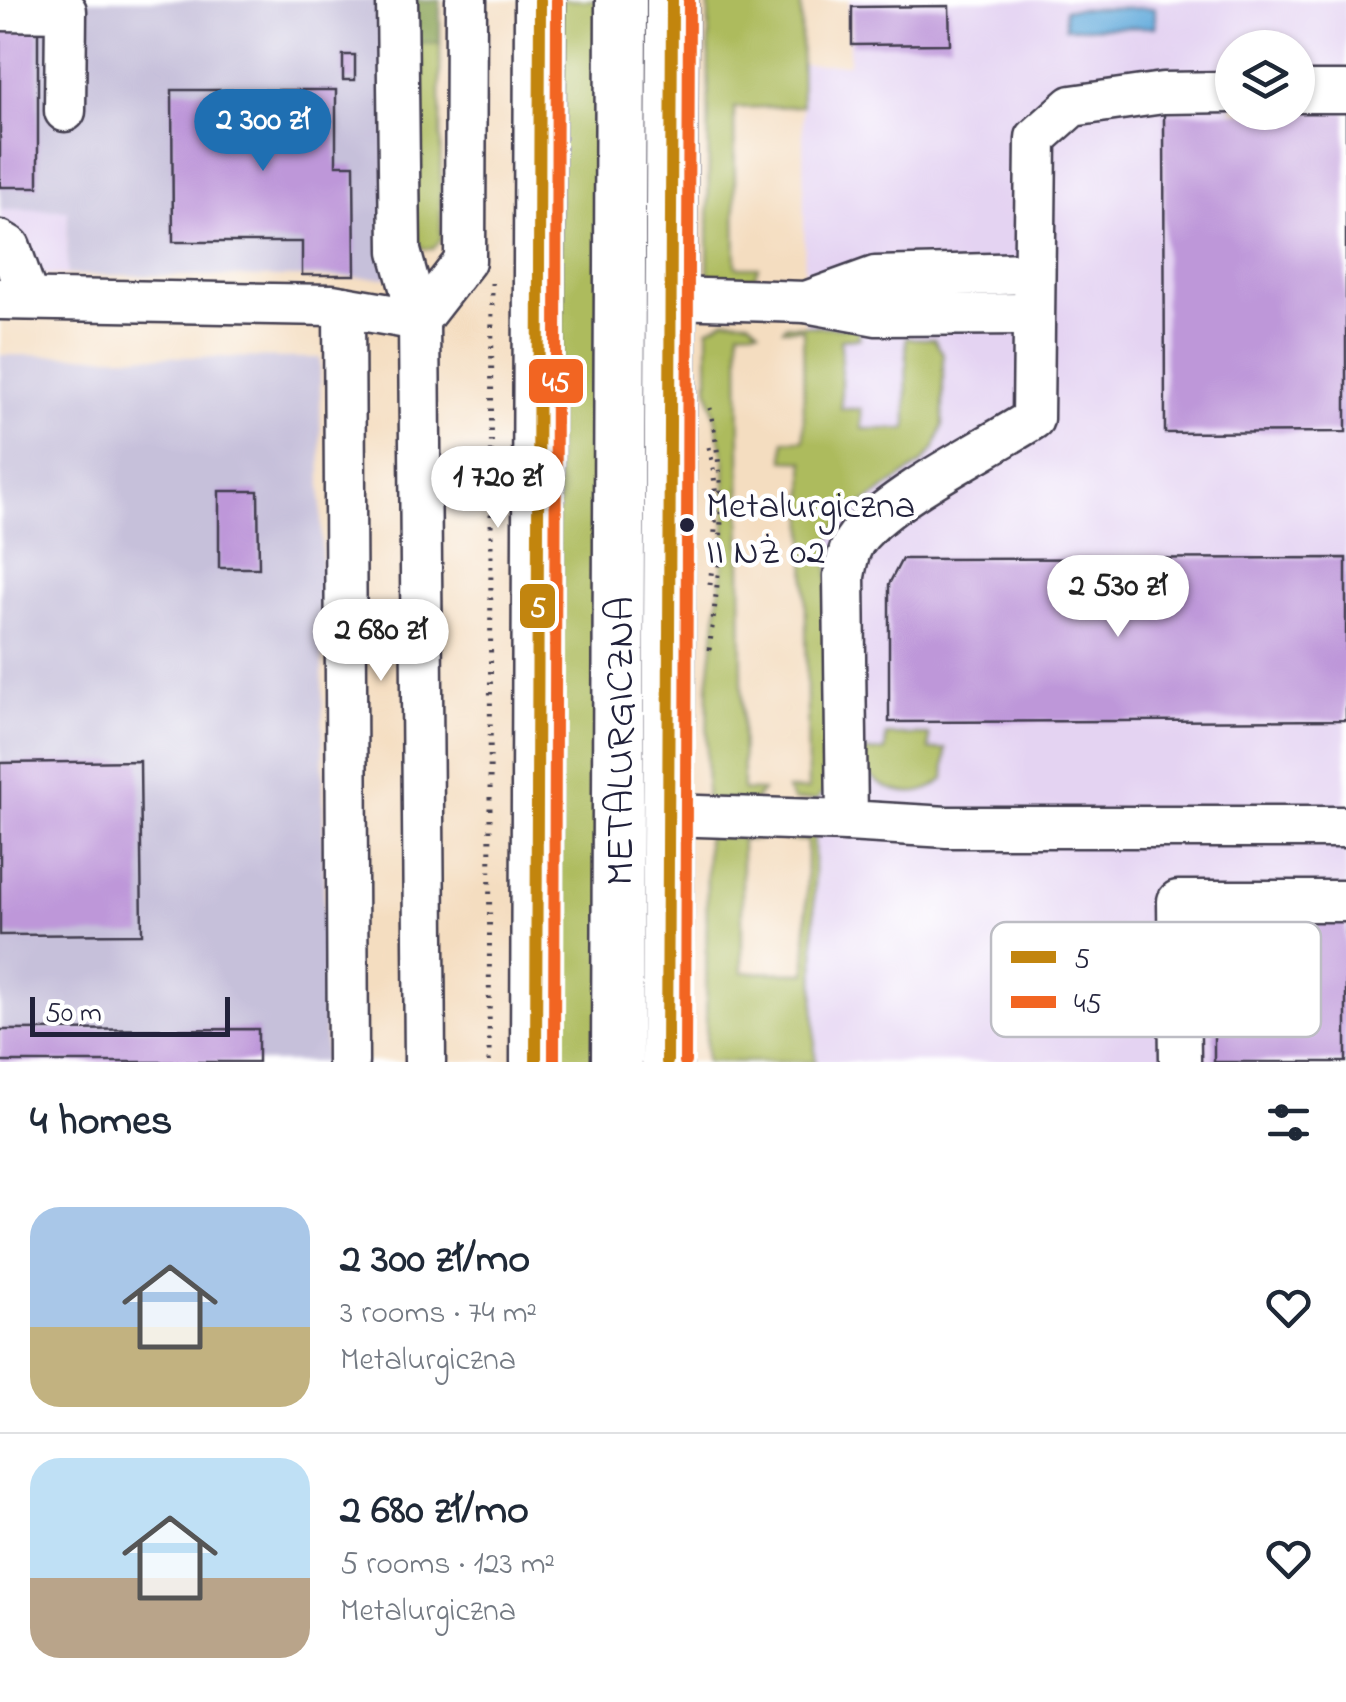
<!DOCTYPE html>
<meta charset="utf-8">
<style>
body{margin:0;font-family:"Indie Flower",sans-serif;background:#f2f2f3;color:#1f2937;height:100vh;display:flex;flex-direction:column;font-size:38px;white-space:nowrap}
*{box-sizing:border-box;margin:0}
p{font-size:32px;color:#747a83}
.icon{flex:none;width:55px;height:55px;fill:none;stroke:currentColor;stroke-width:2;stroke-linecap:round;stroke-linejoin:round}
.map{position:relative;height:1062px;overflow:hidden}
.side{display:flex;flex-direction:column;background:#fff;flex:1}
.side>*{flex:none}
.fabs{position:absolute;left:1215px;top:30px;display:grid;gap:20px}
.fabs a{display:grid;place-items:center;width:100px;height:100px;border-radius:50%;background:#fff;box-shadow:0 2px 8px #0004;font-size:50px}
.scale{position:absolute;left:30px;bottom:25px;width:200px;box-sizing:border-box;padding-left:10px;border:5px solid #22223b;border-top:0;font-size:28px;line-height:35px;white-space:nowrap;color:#22223b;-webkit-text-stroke:8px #fff;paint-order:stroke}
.price{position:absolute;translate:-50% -85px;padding:0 22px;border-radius:35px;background:#fff;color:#222;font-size:32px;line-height:65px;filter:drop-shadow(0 2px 5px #0008)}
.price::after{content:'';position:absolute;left:50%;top:60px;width:30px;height:22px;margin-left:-15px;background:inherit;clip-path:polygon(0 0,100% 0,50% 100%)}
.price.on{background:#1f6fb2;color:#fff}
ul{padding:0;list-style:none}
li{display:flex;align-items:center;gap:30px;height:250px;padding:0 30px}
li+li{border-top:2px solid #e0e1e3}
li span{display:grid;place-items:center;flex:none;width:280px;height:200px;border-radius:30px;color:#555}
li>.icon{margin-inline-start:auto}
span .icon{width:120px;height:120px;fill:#fffc;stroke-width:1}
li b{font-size:42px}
h2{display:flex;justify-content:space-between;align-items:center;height:120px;padding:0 30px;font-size:42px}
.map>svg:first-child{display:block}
</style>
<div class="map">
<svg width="1346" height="1062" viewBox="0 0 1346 1062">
<rect width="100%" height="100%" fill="#fff"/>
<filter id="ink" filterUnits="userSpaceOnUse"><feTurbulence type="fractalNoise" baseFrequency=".01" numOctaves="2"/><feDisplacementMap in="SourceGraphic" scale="20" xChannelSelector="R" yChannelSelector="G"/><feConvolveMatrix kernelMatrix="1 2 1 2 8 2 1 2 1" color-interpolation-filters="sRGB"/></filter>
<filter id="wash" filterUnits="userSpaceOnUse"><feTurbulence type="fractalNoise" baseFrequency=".0048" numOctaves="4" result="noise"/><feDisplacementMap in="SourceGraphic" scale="40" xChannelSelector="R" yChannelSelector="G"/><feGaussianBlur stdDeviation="2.25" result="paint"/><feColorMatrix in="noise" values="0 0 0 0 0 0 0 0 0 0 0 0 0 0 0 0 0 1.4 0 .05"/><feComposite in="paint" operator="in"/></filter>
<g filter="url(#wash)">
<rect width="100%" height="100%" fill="#f4ddc0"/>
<g fill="#e4d3f2" fill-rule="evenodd">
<path d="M849,0H1346V1062H815L802,64H849ZM1232,48H1298V112H1232Z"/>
<polygon points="0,209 68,209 67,275 0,275"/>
</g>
<g fill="#c6c0da">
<polygon points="0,0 414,0 393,278 67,275 68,210 0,209"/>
<polygon points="0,355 320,358 325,1062 0,1062"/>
</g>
<g fill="#adbb5d" stroke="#686e4c" stroke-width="2.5">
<polygon points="560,0 608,0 605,1062 552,1062"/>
<polygon points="709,0 801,0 802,106 734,108 736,267 758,267 752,283 720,282 708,275"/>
<polygon points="414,43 440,43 441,240 433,249 424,249 414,238"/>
<polygon points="726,319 749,320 759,329 739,330 743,790 763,791 754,801 706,800 708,686 725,547 725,461 708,387 708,329"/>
<polygon points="786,325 857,328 860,338 841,339 841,409 861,409 862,429 907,429 906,338 934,339 943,354 943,425 935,448 921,464 843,518 829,540 827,788 817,800 794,801 787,790 808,790 804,461 784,460 784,440 804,440 803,329 783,329"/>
<path d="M886,735H929V750L946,749L944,779C916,807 866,789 857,752L885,751Z"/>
<polygon points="814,832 815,1062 706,1062 707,835 761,840 742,840 742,972 806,973 807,841 787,840 792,834"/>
</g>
<rect fill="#8aa354" stroke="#566248" stroke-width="2.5" x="414" y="0" width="26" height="43"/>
<polygon fill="#65acdc" stroke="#44678c" stroke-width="2.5" points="1155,8 1155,27 1065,28 1065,9"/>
<g id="blocks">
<g fill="#be97d9">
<polygon points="949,6 950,44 852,45 852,7"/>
<rect x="0" y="30" width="38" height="157"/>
<rect x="343" y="55" width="12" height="25"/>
<polygon points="172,90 336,90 336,165 354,165 355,275 302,275 302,242 173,242"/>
<polygon points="1346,112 1346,432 1165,433 1164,113"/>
<polygon points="219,491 258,491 259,568 219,568"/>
<polygon points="1346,558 1346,720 889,722 889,584 902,559"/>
<polygon points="140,761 142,934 0,935 0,763"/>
<rect x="1214" y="913" width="132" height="149"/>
<polygon points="258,1029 258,1062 0,1062 0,1030"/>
</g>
</g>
</g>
<g filter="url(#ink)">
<use href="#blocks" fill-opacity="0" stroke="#423e4f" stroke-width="2.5"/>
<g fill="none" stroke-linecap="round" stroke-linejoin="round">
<g stroke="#423e4f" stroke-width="45">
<g id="minor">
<polyline points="397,0 400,251 419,320 425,1062"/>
<polyline points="0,10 66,11 65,111"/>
<path d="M1232,92L1163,93L1072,106L1036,138L1033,419C983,451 900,491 861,533C849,545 847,560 844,576L847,821L947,827H1346"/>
<polyline points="1298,92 1346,92"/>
<polyline points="0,241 10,247 28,299"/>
<polyline points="670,298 806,302 877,315 1033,314"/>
<polyline points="0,299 332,305 419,320"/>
<polyline points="806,302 875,277 1034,273"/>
<polyline points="344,307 348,1062"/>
<polyline points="419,320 465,261 466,0"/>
<polyline points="668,815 847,821"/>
<polyline points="1180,1062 1178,901 1346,901"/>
</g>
</g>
<g stroke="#423e4f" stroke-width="55">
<g id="major">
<polyline points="536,1062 540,0"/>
<polyline points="617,1062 621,0"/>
<polyline points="667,1062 672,0"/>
</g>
</g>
<g stroke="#423e4f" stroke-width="5" stroke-dasharray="2.5 8" stroke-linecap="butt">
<path d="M709,447C720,492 715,539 710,585"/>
<path d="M709,650C721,564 728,492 710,408"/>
<polyline points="489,1062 492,283"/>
</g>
<use href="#minor" stroke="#fff" stroke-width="40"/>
<use href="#major" stroke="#fff" stroke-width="50"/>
<g stroke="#fff" stroke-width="20">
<g id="bus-1">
<polyline points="536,1062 540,0"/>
<polyline points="667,1062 672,0"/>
</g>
</g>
<g stroke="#fff" stroke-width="20">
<g id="bus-2">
<polyline points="554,1062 557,0"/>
<polyline points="685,1062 689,0"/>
</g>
</g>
<use href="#bus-1" stroke="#c2850f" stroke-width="12"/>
<use href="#bus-2" stroke="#f26522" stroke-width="12"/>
</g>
</g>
<circle fill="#22223b" stroke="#fff" stroke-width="4" cx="687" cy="525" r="9"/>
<g text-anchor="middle" stroke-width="9" stroke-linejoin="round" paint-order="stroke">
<g font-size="38" fill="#22223b" stroke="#fff" text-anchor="start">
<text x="706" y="517">Metalurgiczna<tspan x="706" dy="46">II NŻ 02</tspan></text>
</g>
<g font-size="40" fill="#22223b" stroke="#fff">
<text transform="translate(618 741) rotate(-90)" y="14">METALURGICZNA</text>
</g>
</g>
<rect x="991" y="922" width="330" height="115" rx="15" fill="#fff" stroke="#bdbdc4" stroke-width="2.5"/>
<rect x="1011" y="951" width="45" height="12" fill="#c2850f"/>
<rect x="1011" y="996" width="45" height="12" fill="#f26522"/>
<g font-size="28" fill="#22223b">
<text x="1074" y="967">5</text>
<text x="1074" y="1012">45</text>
</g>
<g stroke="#fff" stroke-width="4">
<rect x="527" y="357" width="58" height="48" rx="10" fill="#f26522"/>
<rect x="518" y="582" width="39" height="48" rx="10" fill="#c2850f"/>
</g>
<g font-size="28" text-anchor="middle" font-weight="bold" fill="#fff">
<text x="556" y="391">45</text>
<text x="538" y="616">5</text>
</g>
</svg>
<div class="fabs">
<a><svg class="icon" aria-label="layers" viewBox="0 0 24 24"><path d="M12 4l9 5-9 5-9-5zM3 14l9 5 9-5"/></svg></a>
</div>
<div class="scale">50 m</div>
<b class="price on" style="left:263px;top:174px">2 300 zł</b>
<b class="price" style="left:498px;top:531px">1 720 zł</b>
<b class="price" style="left:1118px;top:640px">2 530 zł</b>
<b class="price" style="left:381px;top:684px">2 680 zł</b>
</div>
<section class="side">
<h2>4 homes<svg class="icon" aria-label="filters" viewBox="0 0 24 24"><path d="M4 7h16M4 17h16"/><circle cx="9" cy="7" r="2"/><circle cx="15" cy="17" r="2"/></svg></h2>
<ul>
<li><span style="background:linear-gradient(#a9c7e8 60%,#c2b280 0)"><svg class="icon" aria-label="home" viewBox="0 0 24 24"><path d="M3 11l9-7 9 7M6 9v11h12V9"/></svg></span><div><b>2 300 zł/mo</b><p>3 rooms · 74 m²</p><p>Metalurgiczna</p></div><svg class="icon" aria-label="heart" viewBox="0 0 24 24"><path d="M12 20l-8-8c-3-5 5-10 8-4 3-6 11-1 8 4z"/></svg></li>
<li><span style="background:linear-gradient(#bfe0f5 60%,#b9a48a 0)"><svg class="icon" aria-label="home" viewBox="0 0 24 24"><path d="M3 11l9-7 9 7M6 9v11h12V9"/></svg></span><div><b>2 680 zł/mo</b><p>5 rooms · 123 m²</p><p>Metalurgiczna</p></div><svg class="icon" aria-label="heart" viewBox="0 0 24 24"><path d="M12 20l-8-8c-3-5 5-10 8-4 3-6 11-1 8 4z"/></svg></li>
</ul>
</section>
